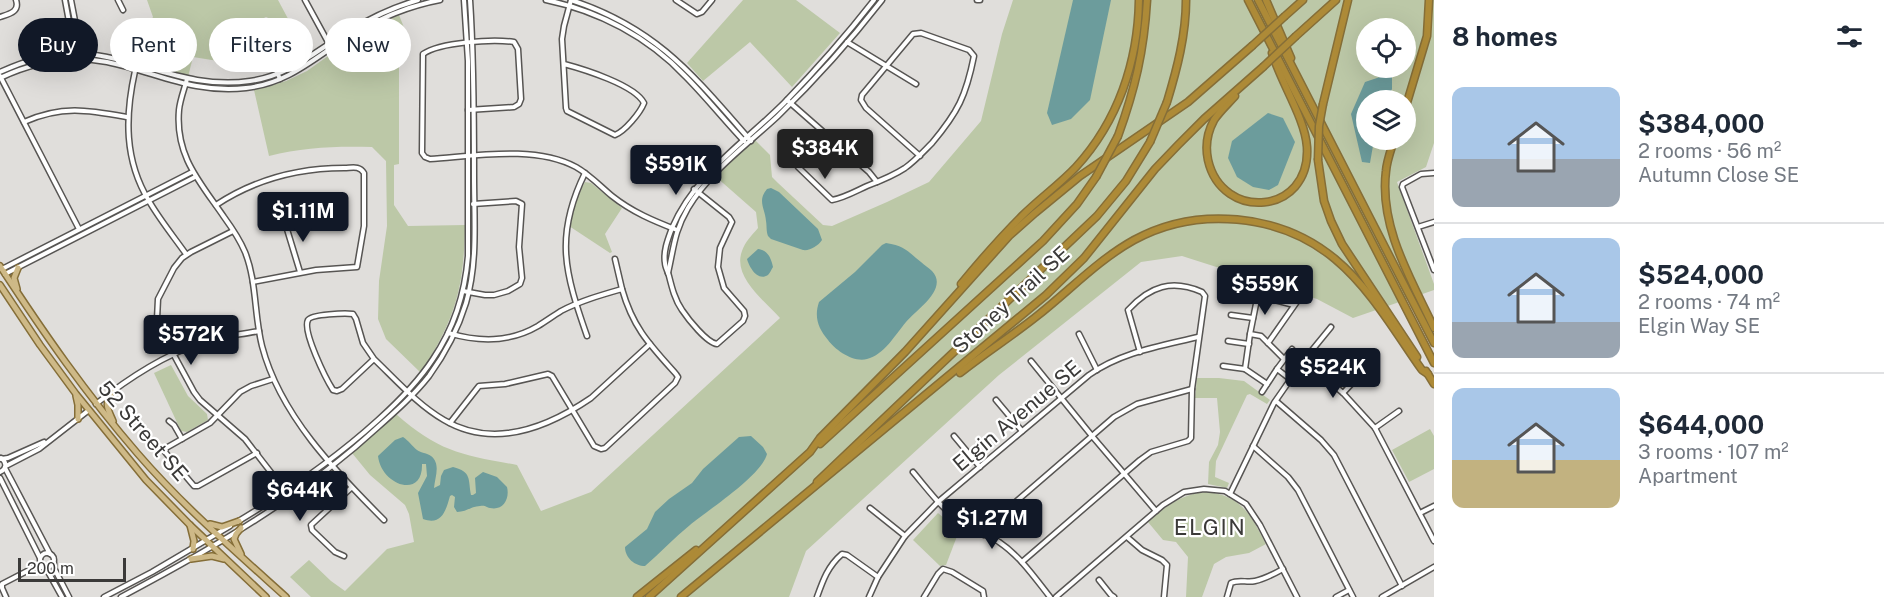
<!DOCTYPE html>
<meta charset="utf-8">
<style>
body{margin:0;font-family:"Public Sans",sans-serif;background:#f6f6f7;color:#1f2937;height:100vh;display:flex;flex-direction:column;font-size:22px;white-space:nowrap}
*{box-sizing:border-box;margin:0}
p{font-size:20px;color:#747a83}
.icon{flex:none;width:33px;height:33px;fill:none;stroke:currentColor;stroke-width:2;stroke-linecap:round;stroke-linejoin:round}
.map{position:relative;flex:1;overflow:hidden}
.panel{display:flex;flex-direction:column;background:#fff;width:450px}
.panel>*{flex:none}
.guide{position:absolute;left:18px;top:18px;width:570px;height:54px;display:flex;gap:12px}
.buttons{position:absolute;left:1356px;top:18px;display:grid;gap:12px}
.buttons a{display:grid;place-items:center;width:60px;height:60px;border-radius:50%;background:#fff;box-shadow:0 6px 24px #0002;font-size:30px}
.scale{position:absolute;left:18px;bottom:15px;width:108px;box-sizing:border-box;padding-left:6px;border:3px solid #3b3a39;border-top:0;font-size:16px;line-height:21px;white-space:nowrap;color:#3b3a39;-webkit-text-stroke:4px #fff;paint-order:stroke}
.price{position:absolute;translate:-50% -51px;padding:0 14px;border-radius:6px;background:#111827;color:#fff;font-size:20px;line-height:39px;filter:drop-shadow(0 2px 3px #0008)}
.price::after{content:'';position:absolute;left:50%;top:36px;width:18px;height:14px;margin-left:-9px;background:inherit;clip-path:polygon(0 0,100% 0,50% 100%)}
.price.active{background:#222;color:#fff}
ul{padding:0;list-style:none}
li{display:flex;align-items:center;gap:18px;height:150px;padding:0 18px}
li+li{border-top:2px solid #e0e1e3}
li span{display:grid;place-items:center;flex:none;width:168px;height:120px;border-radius:12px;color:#555}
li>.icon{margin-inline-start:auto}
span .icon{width:72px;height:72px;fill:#fffc;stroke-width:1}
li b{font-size:26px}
h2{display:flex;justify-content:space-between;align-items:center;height:72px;padding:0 18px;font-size:26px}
.pill{padding:0 21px;border-radius:27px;background:#fff;box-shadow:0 6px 24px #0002;font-size:21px;line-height:54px}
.pill.active{background:#111827;color:#fff}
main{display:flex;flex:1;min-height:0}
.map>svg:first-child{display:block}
</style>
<main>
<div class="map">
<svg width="1434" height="597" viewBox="0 0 1434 597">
<rect width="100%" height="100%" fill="#e0dedb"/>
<g fill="#bcc8a7" fill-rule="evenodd">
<polygon points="147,0 278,0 308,56 303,60 284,25 266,17 243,28 237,44 240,56 218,61 193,57 188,77 132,61 138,42 153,17"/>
<polygon points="743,0 796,0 840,33 792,87 750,42 703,81 687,63"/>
<path d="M1013,0H1434V143L1426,167L1397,182L1434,284V290L1353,318L1317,299L1182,256L1141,262L999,375L806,551L789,597H311L290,577L309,560L331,581L345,591L387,549L414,542L409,514L405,505L370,475L352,453L396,414C439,452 462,455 517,465L541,511L591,492L780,318C765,301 732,277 742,251C745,242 752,235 758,228L756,212L715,176L755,140L770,155L772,177L778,183L823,225L832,226L887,202L929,182L981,121L1002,34ZM1366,28H1406V68H1366ZM1366,100H1406V140H1366Z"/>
<path d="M399,15L407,35L399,45V164L394,165V205L408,226L465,225C464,289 455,319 421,373L386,339L378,319L379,281L387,226L386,161L372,147C337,146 304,147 269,156L254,90L286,81L307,71L356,36Z"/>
<polygon points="585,182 591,183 622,208 605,234 612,252 610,253 569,226 577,197"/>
<polygon points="171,365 188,396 207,414 208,420 187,432 181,431 154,373"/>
<polygon points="1197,378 1219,378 1244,381 1270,400 1267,404 1250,394 1247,395 1216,461 1215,477 1229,483 1227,488 1208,484 1209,462 1218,445 1220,432 1217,398 1195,398"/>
<polygon points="1430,429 1434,436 1434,469 1409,482 1392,450"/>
<path d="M1206,492C1242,495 1251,516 1266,544L1249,553L1226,557L1214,564L1202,597H1186L1188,557L1176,542L1163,540L1148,522C1166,506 1181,494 1206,492Z"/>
<polygon points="938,513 959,531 946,565 940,566 913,540"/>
</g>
<g fill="#6c9c9c">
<polygon points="1073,0 1111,0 1090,100 1071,119 1052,125 1047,113"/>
<polygon points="1392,73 1392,89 1387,100 1366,100 1366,140 1374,140 1370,163 1362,162 1351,114 1365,82"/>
<polygon points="1268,113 1283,118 1295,142 1278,185 1269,190 1253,187 1237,177 1228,158 1232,141"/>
<path d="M771,188L779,192L818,229L822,240C818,246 810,251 803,250L771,239L768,236C766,230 767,227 766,221C765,208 757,201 767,189Z"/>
<path d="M886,243C905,246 907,251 921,262C924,265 929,268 932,271C949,289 916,310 906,322C895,335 884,355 867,359C854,363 835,350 828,340C818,328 814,317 819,302L855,272L882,245Z"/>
<path d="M758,249C768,250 771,258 773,267C771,270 770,273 768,275C757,282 749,266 747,259Z"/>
<path d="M751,436L763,447L767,454C762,475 708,510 690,525C674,538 660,553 645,566C635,566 625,558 625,547L647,529L655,512L669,499L692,483L703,469L739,437Z"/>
<path d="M403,437C409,441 412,446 417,450C421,453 427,453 431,456C441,464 435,477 434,488L440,485L441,476L444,470L453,467C472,472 468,479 471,495H473L476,493L475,478L483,472L497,477L507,487C510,499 503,511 490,508C485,507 486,505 480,506C472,506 466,512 457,512L454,507L455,497L452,495L450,496C446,510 442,526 423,519L418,493L427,476L426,464H422C423,500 381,485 378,456L395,440Z"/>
</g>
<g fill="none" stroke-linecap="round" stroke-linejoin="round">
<g stroke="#575553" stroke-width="7">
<g id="minor">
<polyline points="65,0 70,27 72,54 75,59"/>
<polyline points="71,0 76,26 77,53"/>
<polyline points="118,0 123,10"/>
<polyline points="305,0 329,44"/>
<path d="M546,0C599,11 648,37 685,76C706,97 724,120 744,141"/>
<path d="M571,0C657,28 694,76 751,141"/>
<polyline points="676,0 697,14 702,12 712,0"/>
<polyline points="977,0 980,0"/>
<path d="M0,17C9,14 20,12 16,0"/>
<polyline points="847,42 916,84"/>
<polyline points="266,47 280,79"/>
<path d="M564,64C583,69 635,85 644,103C640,113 625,131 615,135L567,111L566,108L562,39L564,26L571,0"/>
<path d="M135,71C125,116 124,160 149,201C160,220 174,237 186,254"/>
<path d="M0,72C24,61 53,52 80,53C140,58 187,90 250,81C292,75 316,50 351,30C372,17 394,7 418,0"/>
<polyline points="0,76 79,229"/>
<path d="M0,78C34,62 70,55 107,62C156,72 193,94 246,88C290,83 315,57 351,35C378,19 408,6 440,0"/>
<path d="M187,79C184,90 180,100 179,110C175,156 200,182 224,217C232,228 240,240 245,252C257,282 254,315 262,346C280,415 335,471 384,520"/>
<polyline points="787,100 869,172 877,182"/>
<path d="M468,110L514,107L519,104L521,99L518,49L514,42C493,39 440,42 423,54L422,153L425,157L430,159C475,156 535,145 576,167C590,175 600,186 612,196C632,212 654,221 677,230"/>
<path d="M24,122C62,105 88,110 127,117"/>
<path d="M826,134L799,160L798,167L832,200C844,198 856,191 867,186C880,181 893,176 905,168C915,161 923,152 932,143C958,112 966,96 974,56L969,50L921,33L913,34L862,95L861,100L866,108L920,156"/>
<path d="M585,173C554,236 565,273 587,336"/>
<polyline points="1434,173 1421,174 1403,184 1402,187 1434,270"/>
<path d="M694,189L729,217L732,222L720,248L718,267L724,288L744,311L745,316L743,321L717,344C707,343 688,319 682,310C675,300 672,288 669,276C668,272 665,267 665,263C663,251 668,239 672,228C695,174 744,143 784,103C816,70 846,36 874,0"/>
<path d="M216,205C254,180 298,168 344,168C352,168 359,165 364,173V226L357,267L316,270L253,282"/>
<polyline points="1418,227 1434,222"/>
<polyline points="233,231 191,252 182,258 174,268 158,299 157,319 162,333 194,392 200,400 245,439 290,497"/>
<polyline points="615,259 622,289"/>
<polyline points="2,269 192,172"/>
<polyline points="300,272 286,226 292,223 314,219"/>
<path d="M668,273C674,247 674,232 688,208C710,171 747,145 778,116C815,80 850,41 882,0"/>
<polyline points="5,274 195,177"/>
<polyline points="1235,290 1294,305"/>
<polyline points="463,291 485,295 494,295 508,291 520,284 522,278 519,247 522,204 516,201 473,204"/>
<polyline points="1231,315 1253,318"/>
<path d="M448,333C479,342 509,343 538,326C546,321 553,316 561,311C580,301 601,295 622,289C633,328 650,345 676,374L678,377L675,383L605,448L601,449L594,446L552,376L548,374L505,384L479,386L450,423"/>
<polyline points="1079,334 1097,370"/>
<polyline points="1250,334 1258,294"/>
<polyline points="1228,341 1249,344"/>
<path d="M374,359L363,343L356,319L353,314C346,313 311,314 308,320C302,331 326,379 333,390L337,391L342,389L374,359C396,380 418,405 444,420C493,449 547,428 591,398L650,344"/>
<polyline points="1284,359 1268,343 1301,296"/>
<polyline points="1304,360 1331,327"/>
<polyline points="1031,361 1092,436 1156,511"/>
<polyline points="1223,366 1245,369"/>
<polyline points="1277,369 1292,349"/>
<polyline points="1267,384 1245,369 1250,334 1261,336 1268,343"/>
<polyline points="1262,392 1277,369 1290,379"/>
<polyline points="1343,393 1370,364"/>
<polyline points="996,400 1022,431"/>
<polyline points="1276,401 1321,440 1334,455 1402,586"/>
<path d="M96,404C126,380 163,356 200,343C219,336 239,335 259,331"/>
<polyline points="169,421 174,425 182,439"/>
<polyline points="1375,428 1399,411"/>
<polyline points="954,436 980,467"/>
<polyline points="1253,446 1288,477 1298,490 1353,597"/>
<polyline points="257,453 198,486 194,486 165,452 166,448 210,423 240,392 251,386 273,379"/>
<polyline points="1,459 8,458 44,442"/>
<polyline points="6,466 39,449 89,410"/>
<polyline points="5,468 50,554"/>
<path d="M0,472C7,469 7,462 1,458"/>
<path d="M913,472C929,491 945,513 966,526C976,532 989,535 999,542C1020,556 1035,578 1050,597"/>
<polyline points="0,478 40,558"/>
<polyline points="1230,494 1274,403 1304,360 1343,393 1375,428 1434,541"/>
<polyline points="870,508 905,536"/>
<polyline points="1420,513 1434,506"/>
<path d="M237,522C287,492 335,459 378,420C398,402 418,382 433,359C454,328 465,293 468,256V61L464,0"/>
<polyline points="984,535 1004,512 1114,417 1137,404 1192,389"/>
<polyline points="1127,537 1142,550 1162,560 1167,565 1164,597"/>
<circle cx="47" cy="560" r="7"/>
<polyline points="344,556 335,552 312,530 311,525 351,488"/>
<path d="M1022,562L1140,460L1151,452L1188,441L1191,438L1192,389L1205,296L1202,292C1172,279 1150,286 1128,310L1140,352"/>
<polyline points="54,563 54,568 69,597"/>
<polyline points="46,568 62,597"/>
<polyline points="1099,580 1111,595 1114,597"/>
<polyline points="6,597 2,588 2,584 33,568 43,567"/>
<polyline points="104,597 152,572 230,526"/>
<path d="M121,597C212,549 302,497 378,427C396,411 414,395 429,376C445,354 458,329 466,303C478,262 474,219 474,177C474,118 474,59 470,0"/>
<path d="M817,597C823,580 828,566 842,554L847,555L878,577"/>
<path d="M869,597L878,577L905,536L938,502L1089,375C1121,352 1161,346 1198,337"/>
<polyline points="924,597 938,574 943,569 952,572 983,591 984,597"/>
<polyline points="1056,597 1163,505 1184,492 1204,489 1225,491 1246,504 1260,525 1297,597"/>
<path d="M1227,597L1231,583C1239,579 1247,583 1255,581C1265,579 1274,574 1283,569"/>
<polyline points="1336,597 1349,590"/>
<polyline points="1382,597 1434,567"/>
</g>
</g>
<g stroke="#856e38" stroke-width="8">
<g id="major">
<path d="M0,266C43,332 86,394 138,454C183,506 235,551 286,597"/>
<polyline points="0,285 40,345 76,394 146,480 190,525 266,597"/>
<polyline points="17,289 14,278 18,268"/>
<path d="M113,391C104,405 107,407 113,421"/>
<polyline points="76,396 78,405 78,419"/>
<polyline points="210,524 222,527 239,521"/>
<polyline points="190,525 194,541 193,549"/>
<polyline points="241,554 234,539 236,534 241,528"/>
<polyline points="191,559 212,556 224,559"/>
</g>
</g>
<g stroke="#856e38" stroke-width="9">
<g id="highway">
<polyline points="1248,0 1434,363"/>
<polyline points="1258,0 1434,343"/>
<polyline points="1266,0 1291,58"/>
<polyline points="1285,16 1303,0"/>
<polyline points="1296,36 1336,0"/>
<path d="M1235,96C1228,104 1220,111 1214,120C1207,133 1205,146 1208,160C1222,222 1311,215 1307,147C1305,118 1281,83 1272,53"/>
<path d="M1167,102C1177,69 1186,35 1186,0"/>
<polyline points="1323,104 1348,0"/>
<polyline points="1406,106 1427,36 1429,0"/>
<path d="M1118,136C1135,89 1144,51 1147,0"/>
<path d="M1394,140C1391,150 1387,160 1386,171C1379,227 1411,279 1434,328"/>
<polyline points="1318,160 1324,201 1331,221 1342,244 1417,357"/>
<path d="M961,284C980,261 1000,238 1022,216C1039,199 1059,185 1076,167C1118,121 1138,62 1139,0"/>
<polyline points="1426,371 1434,384"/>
<path d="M960,373C985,353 1012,336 1037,316C1069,291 1098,260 1134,240C1196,206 1280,213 1335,259C1371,289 1395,332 1422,370L1428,374"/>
<polyline points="820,444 1043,241 1077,204 1096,177"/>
<polyline points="817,482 1097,216 1126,181 1150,142"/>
<polyline points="637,597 696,550"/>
<polyline points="649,597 810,452 820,438 905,352 1009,236 1035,213 1080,176 1188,102 1252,46"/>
<polyline points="681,597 1046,295 1084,258 1155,169 1178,145 1204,119 1263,67"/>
</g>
</g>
<use href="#minor" stroke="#fff" stroke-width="4"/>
<use href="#major" stroke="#ceb987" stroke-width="5"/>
<use href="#highway" stroke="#ad8a37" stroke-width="6"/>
<g stroke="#856e38" stroke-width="9" stroke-linecap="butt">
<g id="highway-bridge">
<polyline points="1252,46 1285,16"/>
<polyline points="1263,67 1296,36"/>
<polyline points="1150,142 1167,102"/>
<polyline points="1318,160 1319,126 1323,104"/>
<polyline points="1096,177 1118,136"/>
</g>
</g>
<use href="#highway-bridge" stroke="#ad8a37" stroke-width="6"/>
</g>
<g text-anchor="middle" stroke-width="4.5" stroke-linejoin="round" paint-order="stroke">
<g font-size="21" fill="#3b3a39" stroke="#fff">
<text transform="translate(1011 300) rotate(-42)" y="7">Stoney Trail SE</text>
<text transform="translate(1017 416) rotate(-40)" y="7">Elgin Avenue SE</text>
<text transform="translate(143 431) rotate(49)" y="7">52 Street SE</text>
</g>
<g font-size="22" letter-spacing="1.5" fill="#3b3a39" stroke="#fff">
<text x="1210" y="535">ELGIN</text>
</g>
</g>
</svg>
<div class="buttons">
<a><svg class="icon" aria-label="locate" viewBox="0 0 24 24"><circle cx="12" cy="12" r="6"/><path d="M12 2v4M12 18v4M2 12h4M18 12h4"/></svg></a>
<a><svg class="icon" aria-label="layers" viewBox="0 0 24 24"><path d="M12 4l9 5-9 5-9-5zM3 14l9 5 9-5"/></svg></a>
</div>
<div class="scale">200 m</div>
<b class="price active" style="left:825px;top:180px">$384K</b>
<b class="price" style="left:676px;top:196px">$591K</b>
<b class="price" style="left:303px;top:243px">$1.11M</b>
<b class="price" style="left:1265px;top:316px">$559K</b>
<b class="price" style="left:191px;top:366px">$572K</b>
<b class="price" style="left:1333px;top:399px">$524K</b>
<b class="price" style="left:300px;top:522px">$644K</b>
<b class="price" style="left:992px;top:550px">$1.27M</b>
<div class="guide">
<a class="pill active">Buy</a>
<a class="pill">Rent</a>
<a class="pill">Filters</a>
<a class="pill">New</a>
</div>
</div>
<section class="panel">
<h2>8 homes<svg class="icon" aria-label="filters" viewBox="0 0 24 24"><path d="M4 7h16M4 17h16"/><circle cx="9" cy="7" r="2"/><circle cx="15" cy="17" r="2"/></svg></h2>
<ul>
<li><span style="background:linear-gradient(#a9c7e8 60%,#9aa5b1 0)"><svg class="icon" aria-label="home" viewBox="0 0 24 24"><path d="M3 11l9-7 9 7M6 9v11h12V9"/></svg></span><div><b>$384,000</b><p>2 rooms · 56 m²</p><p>Autumn Close SE</p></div></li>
<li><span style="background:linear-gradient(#a9c7e8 70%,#9aa5b1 0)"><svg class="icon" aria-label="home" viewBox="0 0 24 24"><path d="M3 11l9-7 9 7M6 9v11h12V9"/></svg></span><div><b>$524,000</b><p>2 rooms · 74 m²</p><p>Elgin Way SE</p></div></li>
<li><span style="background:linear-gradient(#a9c7e8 60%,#c2b280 0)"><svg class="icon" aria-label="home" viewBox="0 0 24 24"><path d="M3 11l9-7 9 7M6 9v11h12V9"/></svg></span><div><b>$644,000</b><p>3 rooms · 107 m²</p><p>Apartment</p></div></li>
</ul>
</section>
</main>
